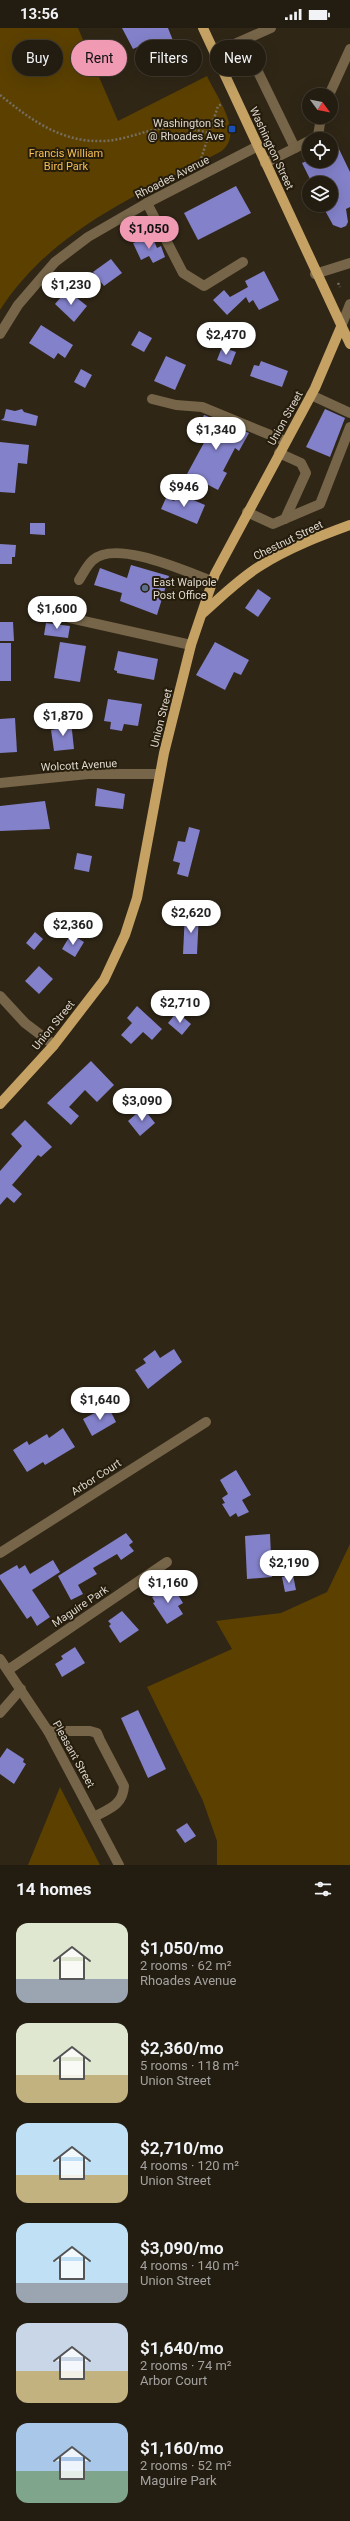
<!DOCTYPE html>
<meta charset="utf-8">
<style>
body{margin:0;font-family:Roboto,sans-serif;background:#2b2519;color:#f1f3f6;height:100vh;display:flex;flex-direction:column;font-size:15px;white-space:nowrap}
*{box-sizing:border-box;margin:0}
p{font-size:13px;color:#a3a19f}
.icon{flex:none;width:22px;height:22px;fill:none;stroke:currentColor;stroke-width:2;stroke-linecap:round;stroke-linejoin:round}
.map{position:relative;height:1837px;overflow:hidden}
.details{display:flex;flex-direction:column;background:#231c10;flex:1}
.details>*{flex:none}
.hud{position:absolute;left:12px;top:12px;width:326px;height:36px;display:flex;gap:8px}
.needle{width:26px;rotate:122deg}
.tools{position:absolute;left:302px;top:60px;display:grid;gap:8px}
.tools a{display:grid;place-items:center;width:36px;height:36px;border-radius:50%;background:#231c10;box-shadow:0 4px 16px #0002,0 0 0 1px #403a30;font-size:20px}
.price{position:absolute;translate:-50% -34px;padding:0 9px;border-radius:14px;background:#fff;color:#222;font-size:13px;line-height:26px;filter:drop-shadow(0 1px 2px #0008)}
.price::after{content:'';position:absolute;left:50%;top:24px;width:12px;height:9px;margin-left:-6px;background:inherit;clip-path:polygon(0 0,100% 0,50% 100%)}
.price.current{background:#f09ab4;color:#111}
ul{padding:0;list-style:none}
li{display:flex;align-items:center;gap:12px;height:100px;padding:0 16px}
li span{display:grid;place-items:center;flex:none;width:112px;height:80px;border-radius:12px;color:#555}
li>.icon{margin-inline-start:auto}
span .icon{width:48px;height:48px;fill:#fffc;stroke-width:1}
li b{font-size:17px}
h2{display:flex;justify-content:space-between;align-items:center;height:48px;padding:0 16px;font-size:17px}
.tag{padding:0 14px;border-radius:18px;background:#231c10;box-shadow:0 4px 16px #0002,0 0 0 1px #403a30;font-size:14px;line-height:36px}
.tag.current{background:#f09ab4;color:#111}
.status{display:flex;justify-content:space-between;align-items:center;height:28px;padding:0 20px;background:#231c10;direction:ltr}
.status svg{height:11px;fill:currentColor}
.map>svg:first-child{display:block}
</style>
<div class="status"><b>13:56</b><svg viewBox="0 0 49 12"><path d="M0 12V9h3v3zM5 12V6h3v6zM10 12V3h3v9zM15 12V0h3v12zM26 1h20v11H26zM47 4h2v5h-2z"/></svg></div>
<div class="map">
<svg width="350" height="1837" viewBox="0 0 350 1837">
<rect width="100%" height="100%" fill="#2f2616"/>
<g fill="#5b4000">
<path d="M0,0H78L118,93L207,48C216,68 246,107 220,124C139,167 52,201 0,282Z"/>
<polygon points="350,1516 350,1837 217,1837 217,1813 203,1773 147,1659 232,1621 216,1593 281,1585 327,1564"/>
<polygon points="60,1759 100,1837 28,1837"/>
</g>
<g fill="#8381c9">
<polygon points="122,0 168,0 174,15 179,13 189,34 161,47 146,15 133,21"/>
<polygon points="338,119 350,144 350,179 346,181 348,194 346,198 341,200 333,197 322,177 331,177 331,155 312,155 302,135 309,132 331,133 331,122"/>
<polygon points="236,158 251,185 198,212 184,185"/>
<polygon points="152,208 157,220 161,218 165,229 153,235 149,228 141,232 133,215"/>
<polygon points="111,231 122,245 104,258 93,244"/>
<polygon points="264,243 279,272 259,282 253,272 249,275 246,269 227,287 213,272 224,262 230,269 248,259 245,253"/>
<polygon points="67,262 87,278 74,294 55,276"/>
<polygon points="41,297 73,317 65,330 58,325 54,331 29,315"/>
<polygon points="139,303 152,310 144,324 131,317"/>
<polygon points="222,319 236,324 231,337 217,332"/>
<polygon points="166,328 186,337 175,362 154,353"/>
<polygon points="261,333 288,343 282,359 250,348 254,337 259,338"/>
<polygon points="81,341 92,347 85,360 74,354"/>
<polygon points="6,381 15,383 22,381 24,384 38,388 36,398 1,392 4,390"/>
<polygon points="325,381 345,390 330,429 306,419"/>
<polygon points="204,387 249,405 239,423 235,420 223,443 227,445 218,462 187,446 206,411 196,404"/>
<polygon points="0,414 29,417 27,436 18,435 15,465 0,464"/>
<polygon points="177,465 205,477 197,496 161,481 166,470 174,473"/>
<polygon points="30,495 45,495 45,507 30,506"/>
<polygon points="0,516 16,517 15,529 12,529 12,536 0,536"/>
<polygon points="131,537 169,548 157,587 120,573 122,565 94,557 100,540 127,550"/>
<polygon points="258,561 271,570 258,589 245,580"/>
<polygon points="0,594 13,594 14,613 0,613"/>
<polygon points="46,595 70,598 68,610 44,607"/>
<polygon points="60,614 86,618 80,654 54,650"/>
<polygon points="215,614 249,632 241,647 234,644 225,662 196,647"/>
<rect x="0" y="615" width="11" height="38"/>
<polygon points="118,623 158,631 154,652 117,645 117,643 114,642"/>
<polygon points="108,671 142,676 138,698 124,696 122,703 110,701 111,694 104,693"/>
<polygon points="15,690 17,724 0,725 0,691"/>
<polygon points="71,693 74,721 54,723 51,702 57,701 56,694"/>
<polygon points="97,760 125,766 123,781 95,778"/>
<polygon points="45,773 50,801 0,803 0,778"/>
<polygon points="189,799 200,802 188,849 177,846 180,835 173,833 178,813 185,814"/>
<polygon points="77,825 92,828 89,844 74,841"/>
<polygon points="185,885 199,885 197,926 183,926"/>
<polygon points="35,904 43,911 34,922 26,915"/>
<polygon points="71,906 84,914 75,929 62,921"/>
<polygon points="39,938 53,951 39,966 25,953"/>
<polygon points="137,978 162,1001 152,1012 143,1004 131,1016 121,1007 132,995 127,990"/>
<polygon points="177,984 191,996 182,1007 168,995"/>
<polygon points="91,1033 114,1057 97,1074 85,1062 69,1079 79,1088 71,1097 47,1075"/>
<polygon points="143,1080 155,1095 140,1108 128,1093"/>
<polygon points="25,1092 52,1119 41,1129 38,1127 12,1157 22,1166 14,1175 7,1169 0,1177 0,1143 22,1118 11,1106"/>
<polygon points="174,1321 182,1334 148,1361 135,1342 146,1335 143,1331 155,1322 160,1330"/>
<polygon points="108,1378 116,1394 92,1408 83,1391"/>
<polygon points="63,1400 75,1419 45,1437 43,1434 27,1444 13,1422 27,1413 29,1417 47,1406 49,1410"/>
<polygon points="236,1442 251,1467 242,1472 249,1484 238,1489 236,1485 230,1489 222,1476 225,1475 222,1470 228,1466 220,1452"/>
<polygon points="126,1505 133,1514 129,1517 134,1523 121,1532 117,1526 93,1540 97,1546 78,1557 83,1566 71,1572 58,1548"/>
<polygon points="270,1506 272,1549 247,1551 245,1508"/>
<polygon points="53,1532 60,1544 32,1562 50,1589 37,1598 31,1588 27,1591 0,1551 0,1547 17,1537 19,1541 25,1537 30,1546"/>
<polygon points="293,1547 296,1562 285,1564 282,1549"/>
<polygon points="172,1557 183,1575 178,1578 183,1586 167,1596 153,1575 155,1574 152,1569"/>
<polygon points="122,1583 139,1602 120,1615 109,1598 111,1596 108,1593"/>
<polygon points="75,1619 85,1635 62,1649 55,1636 63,1631 61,1628"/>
<polygon points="138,1682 166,1741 148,1750 121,1690"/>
<polygon points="7,1720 24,1731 23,1734 26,1736 14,1756 0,1746 0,1730"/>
<polygon points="187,1795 196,1808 185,1815 176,1802"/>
</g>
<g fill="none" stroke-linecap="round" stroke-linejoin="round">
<g stroke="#756d60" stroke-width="2.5" stroke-dasharray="2 2" stroke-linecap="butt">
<path d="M0,67C31,92 62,115 104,113C128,112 151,99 176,99C187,99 199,103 209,105"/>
<polyline points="200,134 218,78 222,76"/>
<polyline points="338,255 340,259"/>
</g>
<g stroke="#766548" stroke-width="10">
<polyline points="243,13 295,120"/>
<polyline points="214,25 271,0"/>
<polyline points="329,67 350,21"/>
<polyline points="313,111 318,108 321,89"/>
<polyline points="265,135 309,113"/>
<polyline points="147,175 183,245 204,258 243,234"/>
<polyline points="315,246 350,235"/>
<polyline points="341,299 350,276"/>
<polyline points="0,306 18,277 55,234 88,209 147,175 258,118"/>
<polyline points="311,367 350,385"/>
<polyline points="152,371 176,377 202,379 285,413"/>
<polyline points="279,425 301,435 306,445 285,491"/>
<polyline points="247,484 273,496 320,476 350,399"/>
<path d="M79,552C83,546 87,537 93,532C116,511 187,544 212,553"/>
<polyline points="70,590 191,617"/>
<polyline points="0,755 88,746 160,746"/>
<polyline points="0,968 25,995 54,1017"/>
<polyline points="0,1525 206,1394"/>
<polyline points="0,1631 48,1703 119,1837"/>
<polyline points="8,1642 167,1534"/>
<polyline points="0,1685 21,1661"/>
<path d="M48,1703H90L97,1705L100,1712L124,1758C123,1777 109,1781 94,1789"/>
</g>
<g stroke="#c5a264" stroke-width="10">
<polyline points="203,0 350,316"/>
<path d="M203,585C222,568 239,551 260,538C288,520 320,508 350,497"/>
<polyline points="0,1076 54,1017 104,952 125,907 137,870 164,725 191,617 215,546 315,360 341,299"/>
</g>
</g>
<rect fill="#1a4fb4" stroke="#251c0c" stroke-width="1.5" x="228" y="97" width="8" height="8" rx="2"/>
<circle fill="#5c6f8a" stroke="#251c0c" stroke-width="1.5" cx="145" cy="560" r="4"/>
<g text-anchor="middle" stroke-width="4" stroke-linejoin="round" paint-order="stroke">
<g font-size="11" fill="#ded8ce" stroke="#251c0c" text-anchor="end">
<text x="224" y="99">Washington St<tspan x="224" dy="13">@ Rhoades Ave</tspan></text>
<text x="153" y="558" text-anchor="start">East Walpole<tspan x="153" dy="13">Post Office</tspan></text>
</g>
<g font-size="11" fill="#ded8ce" stroke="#251c0c">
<text transform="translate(272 120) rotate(65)" y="4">Washington Street</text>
<text transform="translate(172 149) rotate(-27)" y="4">Rhoades Avenue</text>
<text transform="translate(285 390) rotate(-61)" y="4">Union Street</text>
<text transform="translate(288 512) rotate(-26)" y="4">Chestnut Street</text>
<text transform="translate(161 690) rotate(-76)" y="4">Union Street</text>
<text transform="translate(79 737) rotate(-3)" y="4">Wolcott Avenue</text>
<text transform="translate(53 997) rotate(-51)" y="4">Union Street</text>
<text transform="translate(96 1449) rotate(-33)" y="4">Arbor Court</text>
<text transform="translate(80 1578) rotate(-34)" y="4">Maguire Park</text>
<text transform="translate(74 1726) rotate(61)" y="4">Pleasant Street</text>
</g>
<g font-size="11" fill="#f4bf54" stroke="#251c0c">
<text x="66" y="129">Francis William<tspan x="66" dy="13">Bird Park</tspan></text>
</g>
</g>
</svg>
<div class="tools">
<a><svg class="needle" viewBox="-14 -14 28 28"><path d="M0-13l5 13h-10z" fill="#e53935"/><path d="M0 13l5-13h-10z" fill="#a3a19f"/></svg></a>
<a><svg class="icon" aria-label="locate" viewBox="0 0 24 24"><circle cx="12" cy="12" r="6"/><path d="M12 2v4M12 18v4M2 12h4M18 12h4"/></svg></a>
<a><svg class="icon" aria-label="layers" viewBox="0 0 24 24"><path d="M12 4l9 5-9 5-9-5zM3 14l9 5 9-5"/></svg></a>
</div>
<b class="price current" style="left:149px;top:222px">$1,050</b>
<b class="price" style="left:71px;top:278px">$1,230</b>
<b class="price" style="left:226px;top:328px">$2,470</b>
<b class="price" style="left:216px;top:423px">$1,340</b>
<b class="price" style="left:184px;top:480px">$946</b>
<b class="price" style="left:57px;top:602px">$1,600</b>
<b class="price" style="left:63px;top:709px">$1,870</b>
<b class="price" style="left:191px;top:906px">$2,620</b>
<b class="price" style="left:73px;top:918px">$2,360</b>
<b class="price" style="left:180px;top:996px">$2,710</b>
<b class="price" style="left:142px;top:1094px">$3,090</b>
<b class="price" style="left:100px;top:1393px">$1,640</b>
<b class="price" style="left:289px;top:1556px">$2,190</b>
<b class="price" style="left:168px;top:1576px">$1,160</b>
<div class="hud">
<a class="tag">Buy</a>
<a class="tag current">Rent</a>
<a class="tag">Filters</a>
<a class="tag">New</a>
</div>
</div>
<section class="details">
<h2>14 homes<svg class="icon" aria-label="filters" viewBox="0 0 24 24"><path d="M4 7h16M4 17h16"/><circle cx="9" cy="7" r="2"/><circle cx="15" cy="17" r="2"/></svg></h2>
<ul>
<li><span style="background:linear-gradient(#dfe7d0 70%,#9aa5b1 0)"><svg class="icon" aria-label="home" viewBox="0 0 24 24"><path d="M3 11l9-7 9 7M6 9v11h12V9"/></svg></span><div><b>$1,050/mo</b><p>2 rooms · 62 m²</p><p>Rhoades Avenue</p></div></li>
<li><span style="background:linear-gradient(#dfe7d0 65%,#c2b280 0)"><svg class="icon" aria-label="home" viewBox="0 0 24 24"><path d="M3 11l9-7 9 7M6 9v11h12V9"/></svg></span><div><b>$2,360/mo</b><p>5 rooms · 118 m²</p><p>Union Street</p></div></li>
<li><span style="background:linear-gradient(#bfe0f5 65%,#c2b280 0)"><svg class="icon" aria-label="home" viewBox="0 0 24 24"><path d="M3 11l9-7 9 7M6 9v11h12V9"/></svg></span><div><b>$2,710/mo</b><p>4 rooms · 120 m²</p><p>Union Street</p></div></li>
<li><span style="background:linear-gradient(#bfe0f5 75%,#9aa5b1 0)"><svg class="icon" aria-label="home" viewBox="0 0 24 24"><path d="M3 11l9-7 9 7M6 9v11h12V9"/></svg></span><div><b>$3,090/mo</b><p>4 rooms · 140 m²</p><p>Union Street</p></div></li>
<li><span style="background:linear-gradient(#c9d6e8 60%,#c2b280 0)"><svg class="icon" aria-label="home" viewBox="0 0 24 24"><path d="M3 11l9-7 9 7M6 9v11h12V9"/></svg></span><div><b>$1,640/mo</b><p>2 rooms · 74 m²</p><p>Arbor Court</p></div></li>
<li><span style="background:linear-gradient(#a9c7e8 60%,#7fa58c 0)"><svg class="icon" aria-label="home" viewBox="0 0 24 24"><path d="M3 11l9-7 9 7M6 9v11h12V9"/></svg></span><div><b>$1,160/mo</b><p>2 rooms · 52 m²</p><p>Maguire Park</p></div></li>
</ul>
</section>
